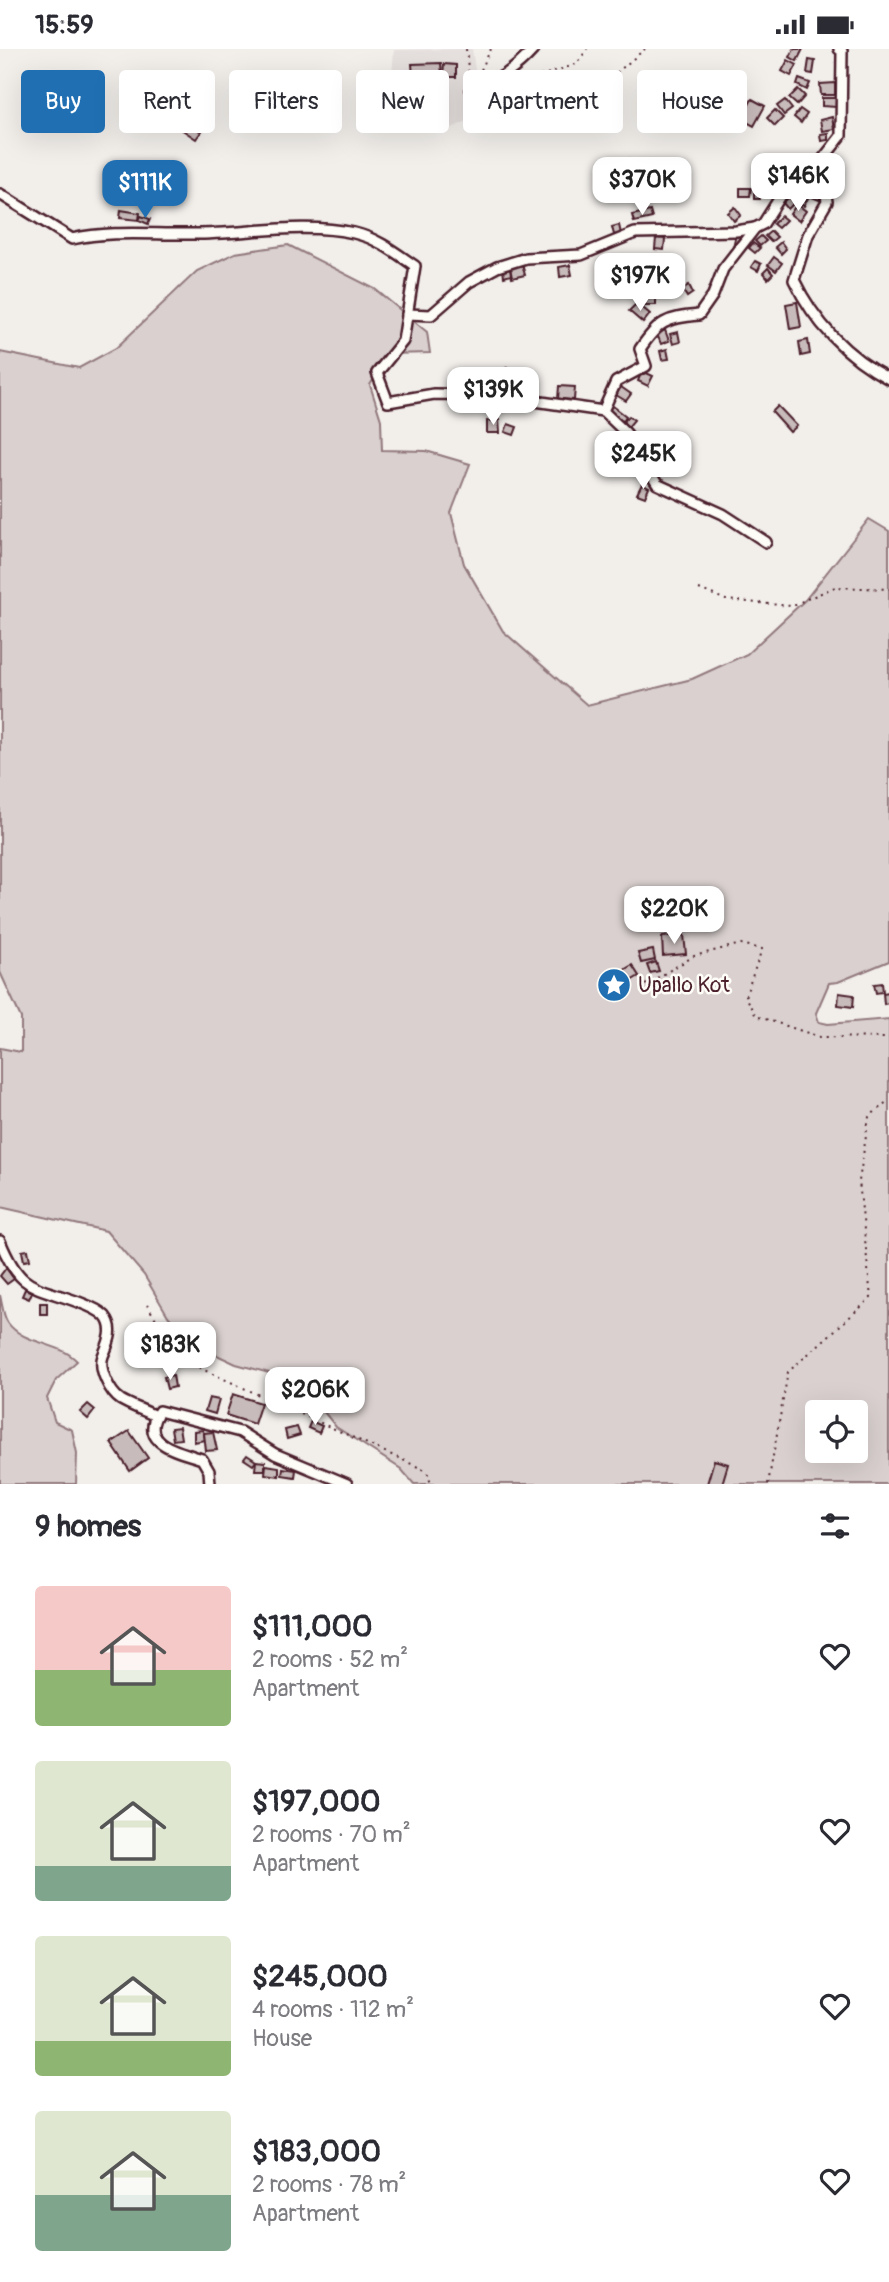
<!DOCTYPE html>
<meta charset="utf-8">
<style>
body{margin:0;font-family:Pangolin,sans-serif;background:#f2f2f3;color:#2b2b33;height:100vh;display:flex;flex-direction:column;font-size:26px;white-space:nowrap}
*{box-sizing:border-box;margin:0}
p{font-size:23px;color:#7c7c81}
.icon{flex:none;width:38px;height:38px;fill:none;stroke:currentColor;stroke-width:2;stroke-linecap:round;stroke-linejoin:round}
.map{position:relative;height:1435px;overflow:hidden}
.details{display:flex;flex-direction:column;background:#fff;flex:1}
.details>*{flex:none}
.top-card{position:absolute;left:21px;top:21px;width:847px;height:63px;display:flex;gap:14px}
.fabs{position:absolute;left:805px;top:1351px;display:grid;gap:14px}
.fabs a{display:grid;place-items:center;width:63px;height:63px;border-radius:7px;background:#fff;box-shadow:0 7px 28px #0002;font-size:35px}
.price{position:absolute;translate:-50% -60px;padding:0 16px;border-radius:14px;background:#fff;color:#222;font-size:23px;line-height:46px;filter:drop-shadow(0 2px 4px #0008)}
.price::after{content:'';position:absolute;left:50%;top:42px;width:21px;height:16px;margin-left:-10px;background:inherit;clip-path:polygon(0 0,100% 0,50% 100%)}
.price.current{background:#1f6fb2;color:#fff}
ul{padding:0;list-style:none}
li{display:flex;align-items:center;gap:21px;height:175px;padding:0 35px}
li span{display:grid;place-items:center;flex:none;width:196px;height:140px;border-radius:7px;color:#555}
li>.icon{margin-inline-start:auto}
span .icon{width:84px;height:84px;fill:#fffc;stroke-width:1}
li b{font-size:30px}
h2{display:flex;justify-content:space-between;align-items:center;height:84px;padding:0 35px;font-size:30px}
.pill{padding:0 24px;border-radius:7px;background:#fff;box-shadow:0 7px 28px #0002;font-size:24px;line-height:63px}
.pill.current{background:#1f6fb2;color:#fff}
.status{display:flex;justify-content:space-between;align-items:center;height:49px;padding:0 35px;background:#fff;direction:ltr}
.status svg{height:19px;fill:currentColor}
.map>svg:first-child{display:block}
</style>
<div class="status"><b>15:59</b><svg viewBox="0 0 49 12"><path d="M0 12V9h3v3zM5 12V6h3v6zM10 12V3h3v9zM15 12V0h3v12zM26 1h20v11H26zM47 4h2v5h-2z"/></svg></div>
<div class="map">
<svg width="889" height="1435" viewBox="0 0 889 1435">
<rect width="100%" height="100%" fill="#f2efeb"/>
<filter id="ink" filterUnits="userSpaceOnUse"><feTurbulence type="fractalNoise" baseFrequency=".0143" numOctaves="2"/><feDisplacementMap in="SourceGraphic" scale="14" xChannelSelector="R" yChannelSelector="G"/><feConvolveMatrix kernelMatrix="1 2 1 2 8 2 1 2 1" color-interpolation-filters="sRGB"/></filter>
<g filter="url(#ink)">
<polygon fill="#e5dfdd" points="472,0 480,55 471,70 448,81 425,80 403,64 391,39 394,1"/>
<g fill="#d9d0cf" stroke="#92787d" stroke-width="2" fill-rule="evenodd">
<path d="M288,196L375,240L427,283L430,304L390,305L370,336L381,371L382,401L426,402L470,415L451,464L464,515L503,582L587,656L692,630L747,605L805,551L869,470L889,482V912L838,933L829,934L816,964L819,973L828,975L889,970V1435H414L401,1420L336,1378L299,1332L236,1315L191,1294L168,1267L144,1226L106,1182L0,1158V999L21,1003V969L0,923V303L79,319L116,299L197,222L235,204ZM817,1363H856V1402H817Z"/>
<path d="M0,1246C2,1254 3,1267 8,1274C24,1296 58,1292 77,1312L56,1331L47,1349L55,1373L72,1381L77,1404L76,1435H0Z"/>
</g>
<g fill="#c8bbbb" stroke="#4a1f2b" stroke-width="2">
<polygon points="794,0 803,0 797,12 790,8"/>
<polygon points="788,11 797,16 791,27 782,22"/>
<polygon points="809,11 815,12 813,25 807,24"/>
<polygon points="441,14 442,26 413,27 412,15"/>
<polygon points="444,15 456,16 456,28 443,28"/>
<polygon points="408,22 423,55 414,59 399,26"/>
<polygon points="799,30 810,34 807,41 797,36"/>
<polygon points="835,34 835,46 821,46 820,35"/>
<polygon points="574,39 578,54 566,60 560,45"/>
<polygon points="798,40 805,47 797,56 789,49"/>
<polygon points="444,41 447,52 427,56 424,46"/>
<polygon points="374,45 385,51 379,62 368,56"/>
<polygon points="822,49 836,49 836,58 822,57"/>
<polygon points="752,50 765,57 754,77 741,70"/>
<polygon points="785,51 792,60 784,66 777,57"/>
<polygon points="800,60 807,65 801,74 794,68"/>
<polygon points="775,61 783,69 775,77 767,69"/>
<polygon points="162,64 174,69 171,79 158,75"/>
<polygon points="832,68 834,80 822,82 820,71"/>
<polygon points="185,73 201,83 196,90 181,80"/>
<polygon points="828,84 828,91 821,92 820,85"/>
<polygon points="810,138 822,143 819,151 807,146"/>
<polygon points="740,139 751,139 750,147 740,147"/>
<rect x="754" y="141" width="6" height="9"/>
<polygon points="799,145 808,149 804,157 795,153"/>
<polygon points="789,148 795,153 788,160 783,154"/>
<polygon points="797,155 806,162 799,172 790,165"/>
<polygon points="735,158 741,166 734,172 728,164"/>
<polygon points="121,161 140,164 139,171 120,169"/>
<polygon points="650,162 652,169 634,173 632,166"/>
<polygon points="141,167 150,170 148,175 139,171"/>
<polygon points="781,167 786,171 778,179 773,175"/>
<polygon points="619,176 621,185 614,186 612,178"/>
<polygon points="771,182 777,188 771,193 765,187"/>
<polygon points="736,185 742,187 739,200 733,198"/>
<polygon points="761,187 766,192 760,197 755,192"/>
<polygon points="656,189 665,190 664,201 655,200"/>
<polygon points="781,193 786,200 781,205 775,198"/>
<polygon points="753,194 760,199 755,204 749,199"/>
<polygon points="774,208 782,214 776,222 768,216"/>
<polygon points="755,212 761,215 758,222 751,218"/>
<polygon points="522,215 525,226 512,229 510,218"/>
<polygon points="570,216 572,226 560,228 559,218"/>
<polygon points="768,219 773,225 768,230 763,224"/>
<polygon points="510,220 511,226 504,228 503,221"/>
<rect x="639" y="235" width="8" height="10"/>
<polygon points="689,236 693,244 687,248 682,240"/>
<polygon points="641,246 656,247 656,256 641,256"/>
<polygon points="797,253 801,278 790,280 786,255"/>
<polygon points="637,254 650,265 643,274 629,262"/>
<polygon points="665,281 669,292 661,295 657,285"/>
<polygon points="678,283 680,293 673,295 670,285"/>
<polygon points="808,291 810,305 801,307 799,293"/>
<polygon points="667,300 669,310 662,311 660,302"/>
<polygon points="507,318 530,332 524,342 501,329"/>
<polygon points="642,322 653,327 648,337 638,332"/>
<polygon points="559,337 575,338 574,351 558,350"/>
<polygon points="621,338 631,345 626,352 616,346"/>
<polygon points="609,354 626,367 621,375 603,361"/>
<polygon points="778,357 797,377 790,383 772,363"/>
<polygon points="629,367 634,371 628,378 623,373"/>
<polygon points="499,371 500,384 487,384 487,372"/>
<polygon points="508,375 517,378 514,386 505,383"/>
<polygon points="622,384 630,396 624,400 616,389"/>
<polygon points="642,435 649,439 645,448 637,445"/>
<polygon points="684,886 686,905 663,907 662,888"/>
<polygon points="653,901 655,911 641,914 638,904"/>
<polygon points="656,913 659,922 650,924 647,916"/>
<polygon points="632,916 639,927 621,938 614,927"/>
<polygon points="882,934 883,943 876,944 874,935"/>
<polygon points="889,943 889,954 884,955 883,944"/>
<polygon points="839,944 854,946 853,958 838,956"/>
<polygon points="28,1201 30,1211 24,1212 22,1202"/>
<polygon points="6,1219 14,1230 7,1235 0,1227"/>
<polygon points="25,1240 32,1243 29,1250 22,1247"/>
<rect x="40" y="1254" width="7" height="11"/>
<polygon points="173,1326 175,1338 167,1340 164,1328"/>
<polygon points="286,1336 295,1340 293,1348 283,1345"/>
<polygon points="233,1345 261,1354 254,1375 226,1366"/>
<polygon points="209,1349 219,1351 215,1365 205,1362"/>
<polygon points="88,1355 95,1361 88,1370 80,1363"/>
<polygon points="311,1372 322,1377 319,1384 308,1379"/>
<polygon points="179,1378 181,1390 173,1391 171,1379"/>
<polygon points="297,1378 300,1386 287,1390 285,1381"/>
<polygon points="203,1381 205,1391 194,1393 194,1382"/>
<polygon points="129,1382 148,1409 130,1422 111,1394"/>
<polygon points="213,1383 217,1401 206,1402 204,1384"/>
<polygon points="247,1406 256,1412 253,1416 244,1410"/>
<polygon points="714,1411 728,1415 722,1435 707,1435"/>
<polygon points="256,1412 265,1413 265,1421 255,1421"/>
<polygon points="266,1416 279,1418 279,1427 265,1425"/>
<polygon points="283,1419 296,1421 295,1428 282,1426"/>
</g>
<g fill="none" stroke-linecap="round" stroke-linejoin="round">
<g stroke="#4a1f2b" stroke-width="14">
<g id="minor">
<path d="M471,41C498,33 516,20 534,0"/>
<path d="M796,130L825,136L827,153L808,186L794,231C814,273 847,308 889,330"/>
<path d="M0,145L72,190C113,181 153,186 194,185C246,185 303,173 354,184C377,189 396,204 415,217L403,292L377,324L388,353L434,345L494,346L603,362L626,384L657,435L723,465L766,493"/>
<polyline points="407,265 431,266 469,233 497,218 526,209 581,206 635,184 736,182 755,179"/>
<path d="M603,362L616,333L646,317L640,300C659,272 666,269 699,266L713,246L723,220L755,179L763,175L789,134L819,115L841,87L842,2L839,0"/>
<path d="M0,1192C21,1243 33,1236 81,1254C89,1257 99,1261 105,1267C116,1280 108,1295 103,1307C98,1320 110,1344 121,1351C131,1357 144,1361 155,1367"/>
<path d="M210,1435L209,1422L202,1410C180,1402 137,1396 159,1362L240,1383L275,1405L347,1435"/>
</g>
</g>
<g stroke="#4a1f2b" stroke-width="2" stroke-dasharray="2 5" stroke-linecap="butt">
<polyline points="466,0 469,29"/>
<polyline points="478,27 491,0"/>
<polyline points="507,38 577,15 587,0"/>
<polyline points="590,46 645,0"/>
<polyline points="699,540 726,551 791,557 835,538 889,540"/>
<polyline points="645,936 694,907 741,895 762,900 745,948 756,967 820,988 889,989"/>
<polyline points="147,1256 182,1311 427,1422 431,1435"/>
<polyline points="768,1435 788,1323 871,1249 859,1132 869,1068 889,1051"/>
</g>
<use href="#minor" stroke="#fdfcf7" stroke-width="9"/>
</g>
</g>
<defs>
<g id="sight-disc" transform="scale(1.75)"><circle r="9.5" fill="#1f6fb2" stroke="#fdfcf7"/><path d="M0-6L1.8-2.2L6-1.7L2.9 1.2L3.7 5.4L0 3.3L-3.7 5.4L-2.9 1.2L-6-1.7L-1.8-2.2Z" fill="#fff"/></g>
</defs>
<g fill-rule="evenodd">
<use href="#sight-disc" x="614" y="936"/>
</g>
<g text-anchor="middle" stroke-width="5" stroke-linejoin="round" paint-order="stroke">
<g font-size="21" fill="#4a1f2b" stroke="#fdfcf7" text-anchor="start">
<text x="638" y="943">Upallo Kot</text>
</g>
</g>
</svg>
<div class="fabs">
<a><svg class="icon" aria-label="locate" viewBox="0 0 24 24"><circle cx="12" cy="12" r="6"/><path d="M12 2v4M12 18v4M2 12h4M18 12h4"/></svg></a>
</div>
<b class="price" style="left:798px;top:164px">$146K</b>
<b class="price" style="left:642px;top:168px">$370K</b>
<b class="price current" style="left:145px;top:171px">$111K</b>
<b class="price" style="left:640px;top:264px">$197K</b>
<b class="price" style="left:493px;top:378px">$139K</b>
<b class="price" style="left:643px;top:442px">$245K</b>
<b class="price" style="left:674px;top:897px">$220K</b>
<b class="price" style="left:170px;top:1333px">$183K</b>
<b class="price" style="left:315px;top:1378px">$206K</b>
<div class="top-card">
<a class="pill current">Buy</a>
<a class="pill">Rent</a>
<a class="pill">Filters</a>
<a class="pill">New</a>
<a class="pill">Apartment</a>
<a class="pill">House</a>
</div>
</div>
<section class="details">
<h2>9 homes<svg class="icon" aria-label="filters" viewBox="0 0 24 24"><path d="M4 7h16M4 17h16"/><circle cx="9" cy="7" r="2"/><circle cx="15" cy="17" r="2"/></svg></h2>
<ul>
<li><span style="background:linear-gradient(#f6c9c9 60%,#8fb573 0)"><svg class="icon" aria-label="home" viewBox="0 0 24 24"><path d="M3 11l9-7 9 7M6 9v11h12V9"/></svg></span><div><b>$111,000</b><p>2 rooms · 52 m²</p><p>Apartment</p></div><svg class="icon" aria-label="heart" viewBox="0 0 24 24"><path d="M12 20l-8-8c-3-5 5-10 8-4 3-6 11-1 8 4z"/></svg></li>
<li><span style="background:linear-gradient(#dfe7d0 75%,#7fa58c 0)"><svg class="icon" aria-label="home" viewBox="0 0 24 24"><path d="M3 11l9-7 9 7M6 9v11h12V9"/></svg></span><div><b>$197,000</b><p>2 rooms · 70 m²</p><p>Apartment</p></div><svg class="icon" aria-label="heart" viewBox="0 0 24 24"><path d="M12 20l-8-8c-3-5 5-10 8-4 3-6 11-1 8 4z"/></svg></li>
<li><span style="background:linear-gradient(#dfe7d0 75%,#8fb573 0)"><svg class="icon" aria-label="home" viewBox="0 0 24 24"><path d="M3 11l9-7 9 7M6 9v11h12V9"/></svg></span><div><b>$245,000</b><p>4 rooms · 112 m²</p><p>House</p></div><svg class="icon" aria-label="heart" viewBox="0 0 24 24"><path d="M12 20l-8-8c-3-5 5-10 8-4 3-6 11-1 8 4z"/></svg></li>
<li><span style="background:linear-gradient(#dfe7d0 60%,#7fa58c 0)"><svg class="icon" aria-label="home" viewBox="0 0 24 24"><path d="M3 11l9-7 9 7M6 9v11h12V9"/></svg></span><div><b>$183,000</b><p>2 rooms · 78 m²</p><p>Apartment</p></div><svg class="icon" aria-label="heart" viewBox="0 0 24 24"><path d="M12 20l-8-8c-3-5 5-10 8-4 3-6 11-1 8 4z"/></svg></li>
</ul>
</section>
